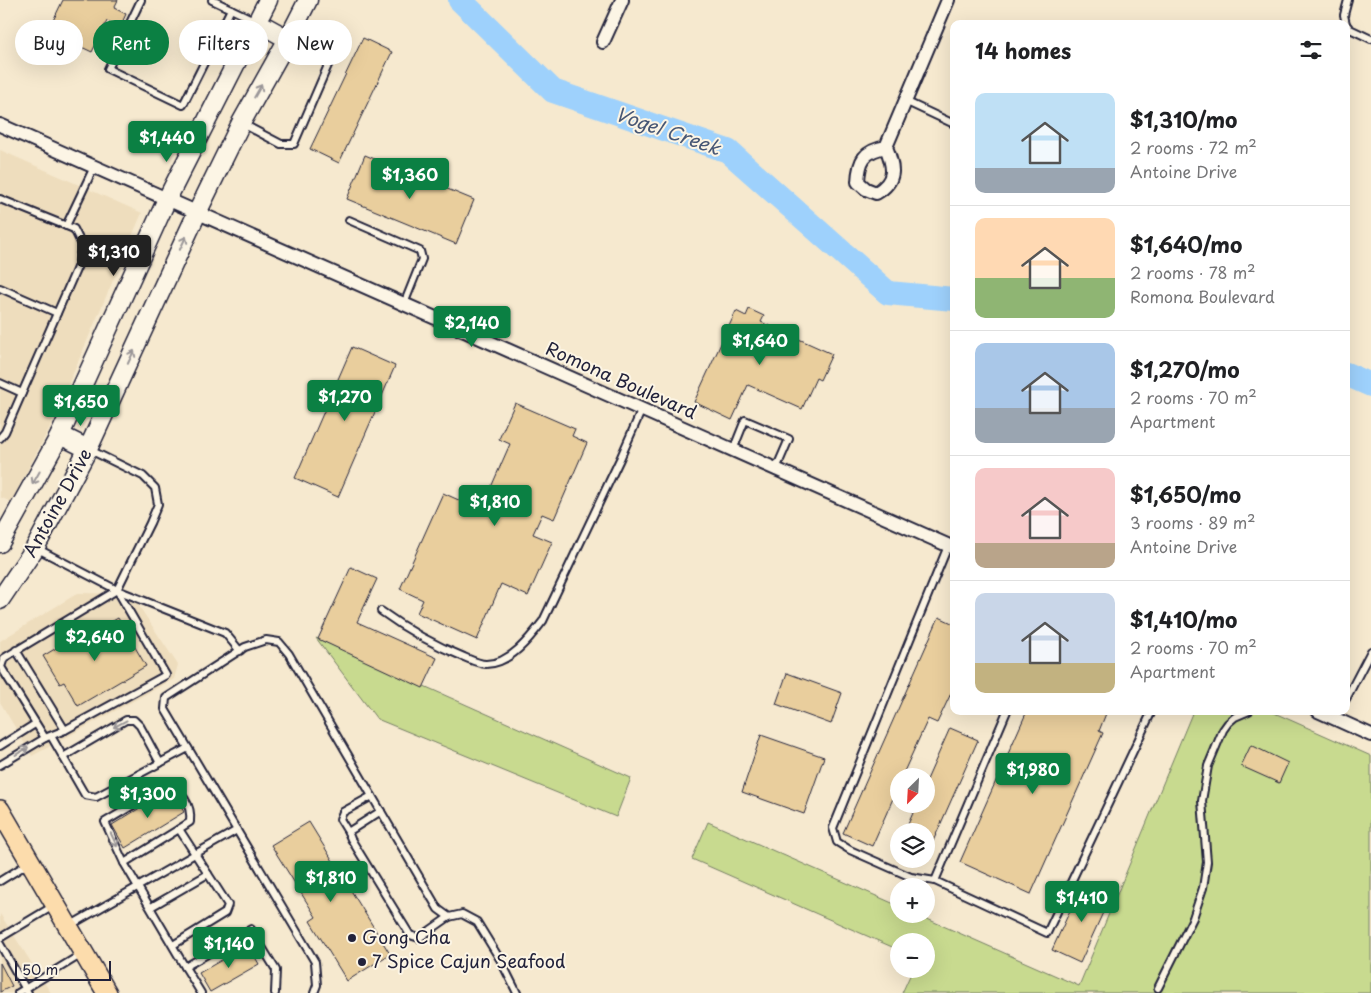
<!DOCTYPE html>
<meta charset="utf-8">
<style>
body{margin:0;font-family:"Playpen Sans",sans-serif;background:#f6f6f6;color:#202124;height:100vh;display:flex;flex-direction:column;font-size:19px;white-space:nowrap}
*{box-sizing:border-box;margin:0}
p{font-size:16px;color:#757577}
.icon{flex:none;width:28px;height:28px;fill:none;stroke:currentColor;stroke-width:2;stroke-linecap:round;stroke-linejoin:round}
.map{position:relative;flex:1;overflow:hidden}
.details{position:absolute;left:950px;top:20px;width:400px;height:695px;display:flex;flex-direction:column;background:#fff;border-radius:10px;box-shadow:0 5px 20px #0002}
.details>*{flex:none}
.banner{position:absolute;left:15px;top:20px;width:475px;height:45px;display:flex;gap:10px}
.needle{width:32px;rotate:204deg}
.buttons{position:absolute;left:890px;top:768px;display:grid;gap:10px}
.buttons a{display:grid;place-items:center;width:45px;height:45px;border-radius:50%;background:#fff;box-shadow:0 5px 20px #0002;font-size:25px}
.scale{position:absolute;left:15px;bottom:12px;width:96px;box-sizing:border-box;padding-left:5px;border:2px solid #22223b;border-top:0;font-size:14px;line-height:18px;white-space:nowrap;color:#22223b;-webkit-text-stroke:4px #fcf5e5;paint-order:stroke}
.price{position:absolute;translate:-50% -42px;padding:0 11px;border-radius:5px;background:#0b8043;color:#fff;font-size:16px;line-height:32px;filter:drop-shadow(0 1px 2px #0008)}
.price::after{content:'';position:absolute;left:50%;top:30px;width:15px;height:11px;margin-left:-8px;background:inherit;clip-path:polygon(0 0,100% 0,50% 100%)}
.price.active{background:#222;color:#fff}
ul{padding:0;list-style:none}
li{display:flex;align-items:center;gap:15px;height:125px;padding:0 25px}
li+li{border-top:1px solid #e0e0e0}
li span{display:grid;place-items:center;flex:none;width:140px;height:100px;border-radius:10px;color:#555}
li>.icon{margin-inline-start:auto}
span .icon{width:60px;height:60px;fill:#fffc;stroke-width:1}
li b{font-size:21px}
h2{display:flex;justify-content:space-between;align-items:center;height:60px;padding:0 25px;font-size:21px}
.chip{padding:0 18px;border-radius:22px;background:#fff;box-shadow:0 5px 20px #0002;font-size:18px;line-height:45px}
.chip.active{background:#0b8043;color:#fff}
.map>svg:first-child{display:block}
</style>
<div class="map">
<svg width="1371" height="993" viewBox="0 0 1371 993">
<rect width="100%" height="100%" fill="#f6e9cf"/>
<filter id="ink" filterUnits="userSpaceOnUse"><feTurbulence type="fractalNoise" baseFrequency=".02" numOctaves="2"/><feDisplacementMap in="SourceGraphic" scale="10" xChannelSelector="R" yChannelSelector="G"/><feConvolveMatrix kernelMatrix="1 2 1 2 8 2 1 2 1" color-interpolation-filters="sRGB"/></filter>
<g filter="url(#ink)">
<g fill="#eeddbd">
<polygon points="0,150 142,213 50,427 11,502 0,497"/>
<polygon points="78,593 131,594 178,665 174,679 32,756 0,702 0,641"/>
<polygon points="0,914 51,993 0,993"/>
</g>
<g fill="#c8da8f" stroke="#757e65">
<polygon points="316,638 631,778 616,817 377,719"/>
<polygon points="1193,711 1270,711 1371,756 1371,993 902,993 913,969 926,969 926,941 899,941 899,950 692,859 708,822 899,906 899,914 916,914 1079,986"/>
</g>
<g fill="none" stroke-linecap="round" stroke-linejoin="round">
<g stroke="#9ed1fc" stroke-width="24">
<polyline points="460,0 553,91 728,151 888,293 954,299"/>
<polyline points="1346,374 1371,385"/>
</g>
</g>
<g fill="#e9ce9d" stroke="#22223b">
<polygon points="63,0 118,0 114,8 126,14 120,27 107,21 92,52 48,31"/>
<polygon points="363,38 392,52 339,163 310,149"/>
<polygon points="365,155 474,200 456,244 347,199"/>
<polygon points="749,309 764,316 761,322 832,354 820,380 816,378 802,409 748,385 732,420 694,402 736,311 746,316"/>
<polygon points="352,347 395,366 338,497 295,478"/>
<polygon points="515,403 575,429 572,436 587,443 554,519 542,514 533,534 552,542 528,596 501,584 477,640 417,613 423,600 400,589 443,493 481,510 510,444 499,439"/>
<polygon points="351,567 377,579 357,622 437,658 423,688 318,639"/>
<polygon points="939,617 954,624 954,687 937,723 928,719 902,776 899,776 899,785 872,846 843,833"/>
<polygon points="118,618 146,666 78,706 64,682 60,684 43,656 70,640 73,644"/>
<polygon points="787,673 842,693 831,724 776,704"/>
<polygon points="1027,711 1107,711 1099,731 1103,733 1031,894 960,862"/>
<polygon points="950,728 978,740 926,857 926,831 905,831 917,804 926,804 926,782"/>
<polygon points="761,735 824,757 804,814 742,792"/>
<polygon points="1251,745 1288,763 1279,783 1241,766"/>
<polygon points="166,792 174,795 184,812 125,848 112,825"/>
<polygon points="309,822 390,954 347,981 310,921 316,917 271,845"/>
<polygon points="1083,882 1111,895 1080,963 1052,950"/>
<polygon points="248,945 259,964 210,992 199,973"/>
<polygon points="0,963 12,986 0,992"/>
</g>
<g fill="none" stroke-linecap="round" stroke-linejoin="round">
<g stroke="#22223b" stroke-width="10">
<g id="lane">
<polyline points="141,0 108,69 183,105 231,9"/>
<polyline points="212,0 256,21"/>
<polyline points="1346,24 1350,29 1371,39"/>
<polyline points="1346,24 1344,15 1348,0"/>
<polyline points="905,101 954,124"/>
<polyline points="243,124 281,144 294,144 329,63 289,40"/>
<polyline points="0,199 74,229 82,245 79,263 5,432 0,438"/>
<polyline points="349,220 420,251 422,259 404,304"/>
<polyline points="66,226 94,167"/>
<polyline points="0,288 57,313"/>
<polyline points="0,383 22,393"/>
<polyline points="733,450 745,420 789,439 776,469"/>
<polyline points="36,548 117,590 225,633 240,651"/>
<path d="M381,611C407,630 434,645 464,657C471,660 479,664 486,664C510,664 530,638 543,621L620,459L642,409"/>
<polyline points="16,650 65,730"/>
<polyline points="1346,699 1371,651"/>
<polyline points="1007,711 935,881 1047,933 1152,711"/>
<polyline points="51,736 85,795 96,797 188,748"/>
<polyline points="45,738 1,667 4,658 117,590"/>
<polyline points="0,746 35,724"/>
<polyline points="63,757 126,720 134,720 140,726 160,763"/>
<polyline points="0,765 45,738 65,730 166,675 117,590 150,523 158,504 155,488 143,476 88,449"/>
<polyline points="381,811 348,832 351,839 410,935 419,938 449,917"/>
<polyline points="348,832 340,819 343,812 372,796"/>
<path d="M124,863L105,822L165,786C182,789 192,805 190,822L179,829"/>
<polyline points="0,881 29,863"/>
<polyline points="935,881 911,877 850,850 837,842 833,828 948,546"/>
<polyline points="151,907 208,874"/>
<polyline points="69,926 237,830"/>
<polyline points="0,938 55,905"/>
<polyline points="0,944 28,993"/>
<polyline points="173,945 225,913 228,905 179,829 124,863 185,967"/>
<polyline points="1158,988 1193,918 1203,888 1207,862 1202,801 1208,766 1223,730 1228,723 1235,717 1249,711"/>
<polyline points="18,993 82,954"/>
<polyline points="201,993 185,967 251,929 276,970 275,993"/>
<polyline points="314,993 317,985 315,962 165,709 166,698 245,647 266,640 279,642 289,654 438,909 449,917 462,914 477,922 501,961 517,993"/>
</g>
</g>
<g stroke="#22223b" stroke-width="16">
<g id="street">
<polyline points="603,42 622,0"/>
<path d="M0,125C318,266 636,407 954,548"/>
<path d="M886,147C864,151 859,160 858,182L866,189L876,193C897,181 894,167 886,147L948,0"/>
<polyline points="1318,711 1371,735"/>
</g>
</g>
<g stroke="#22223b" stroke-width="21">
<g id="secondary">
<polyline points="257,22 288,39"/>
<polyline points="60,435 88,449"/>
<polyline points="0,543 60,435 167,199 268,0"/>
<polyline points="0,600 35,548 88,449 197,213 241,123 288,39 308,0"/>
</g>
</g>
<g stroke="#22223b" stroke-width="22">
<polyline id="primary" points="0,810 107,993"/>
</g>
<use href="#lane" stroke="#fcf5e5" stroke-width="6"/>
<use href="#street" stroke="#fcf5e5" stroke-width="12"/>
<use href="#secondary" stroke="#fcf5e5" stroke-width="18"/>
<use href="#primary" stroke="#fcdcac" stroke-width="19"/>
</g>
<defs><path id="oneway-shaft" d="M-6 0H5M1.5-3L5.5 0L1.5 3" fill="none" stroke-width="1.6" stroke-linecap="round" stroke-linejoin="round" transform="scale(1.25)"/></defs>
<g stroke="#9a9698">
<use href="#oneway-shaft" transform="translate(258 91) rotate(-60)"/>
<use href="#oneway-shaft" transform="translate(183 243) rotate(-65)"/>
<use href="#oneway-shaft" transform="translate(131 357) rotate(-65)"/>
<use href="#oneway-shaft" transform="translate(36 478) rotate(119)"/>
<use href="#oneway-shaft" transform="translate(120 724) rotate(152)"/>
<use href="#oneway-shaft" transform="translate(22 751) rotate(-31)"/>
<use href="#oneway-shaft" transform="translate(114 840) rotate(65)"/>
</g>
</g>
<g fill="#22223b" stroke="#fcf5e5" stroke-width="2">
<circle cx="352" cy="938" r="5"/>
<circle cx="362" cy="962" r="5"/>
</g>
<g text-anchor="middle" stroke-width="4" stroke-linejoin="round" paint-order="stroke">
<g font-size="18" fill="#22223b" stroke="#fcf5e5">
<text transform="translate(621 381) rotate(24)" y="6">Romona Boulevard</text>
<text transform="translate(58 503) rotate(-61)" y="6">Antoine Drive</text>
</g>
<g font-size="18" fill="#22223b" stroke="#fcf5e5" text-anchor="start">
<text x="362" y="944">Gong Cha</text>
<text x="372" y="968">7 Spice Cajun Seafood</text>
</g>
<g font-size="19" font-style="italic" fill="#475775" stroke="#fcf5e5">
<text transform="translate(668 131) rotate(19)" y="7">Vogel Creek</text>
</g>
</g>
</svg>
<div class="buttons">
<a><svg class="needle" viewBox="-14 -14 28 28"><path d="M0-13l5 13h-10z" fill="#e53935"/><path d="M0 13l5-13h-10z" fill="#757577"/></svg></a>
<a><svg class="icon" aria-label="layers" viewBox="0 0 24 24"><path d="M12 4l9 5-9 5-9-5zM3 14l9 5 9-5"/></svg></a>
<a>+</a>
<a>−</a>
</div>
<div class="scale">50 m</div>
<b class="price" style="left:167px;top:163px">$1,440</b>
<b class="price" style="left:410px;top:200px">$1,360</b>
<b class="price active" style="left:114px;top:277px">$1,310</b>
<b class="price" style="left:472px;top:348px">$2,140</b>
<b class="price" style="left:760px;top:366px">$1,640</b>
<b class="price" style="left:345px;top:422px">$1,270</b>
<b class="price" style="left:81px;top:427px">$1,650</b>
<b class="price" style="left:495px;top:527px">$1,810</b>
<b class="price" style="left:95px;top:662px">$2,640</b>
<b class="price" style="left:1033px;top:795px">$1,980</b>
<b class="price" style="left:148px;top:819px">$1,300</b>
<b class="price" style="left:331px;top:903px">$1,810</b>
<b class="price" style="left:1082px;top:923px">$1,410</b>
<b class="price" style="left:229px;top:969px">$1,140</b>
<div class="banner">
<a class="chip">Buy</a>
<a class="chip active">Rent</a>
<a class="chip">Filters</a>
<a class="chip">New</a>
</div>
<section class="details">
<h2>14 homes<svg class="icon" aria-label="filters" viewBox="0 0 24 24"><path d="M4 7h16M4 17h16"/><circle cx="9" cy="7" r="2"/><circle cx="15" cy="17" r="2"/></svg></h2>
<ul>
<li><span style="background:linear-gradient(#bfe0f5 75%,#9aa5b1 0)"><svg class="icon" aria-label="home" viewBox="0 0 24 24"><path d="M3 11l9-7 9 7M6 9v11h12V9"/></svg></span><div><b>$1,310/mo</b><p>2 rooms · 72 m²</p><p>Antoine Drive</p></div></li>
<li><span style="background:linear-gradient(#ffd9b3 60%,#8fb573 0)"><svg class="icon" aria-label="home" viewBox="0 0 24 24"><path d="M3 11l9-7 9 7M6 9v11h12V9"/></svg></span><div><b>$1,640/mo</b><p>2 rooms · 78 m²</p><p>Romona Boulevard</p></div></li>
<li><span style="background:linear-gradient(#a9c7e8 65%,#9aa5b1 0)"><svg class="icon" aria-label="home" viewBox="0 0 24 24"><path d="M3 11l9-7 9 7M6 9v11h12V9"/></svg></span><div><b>$1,270/mo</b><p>2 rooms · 70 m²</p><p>Apartment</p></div></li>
<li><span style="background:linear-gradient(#f6c9c9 75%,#b9a48a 0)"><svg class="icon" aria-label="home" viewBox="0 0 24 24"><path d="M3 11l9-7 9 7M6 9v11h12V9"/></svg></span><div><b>$1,650/mo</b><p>3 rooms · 89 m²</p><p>Antoine Drive</p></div></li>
<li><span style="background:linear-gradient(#c9d6e8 70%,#c2b280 0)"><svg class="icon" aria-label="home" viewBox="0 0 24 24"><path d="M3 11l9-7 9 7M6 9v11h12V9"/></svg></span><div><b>$1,410/mo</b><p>2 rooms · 70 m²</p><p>Apartment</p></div></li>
</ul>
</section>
</div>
